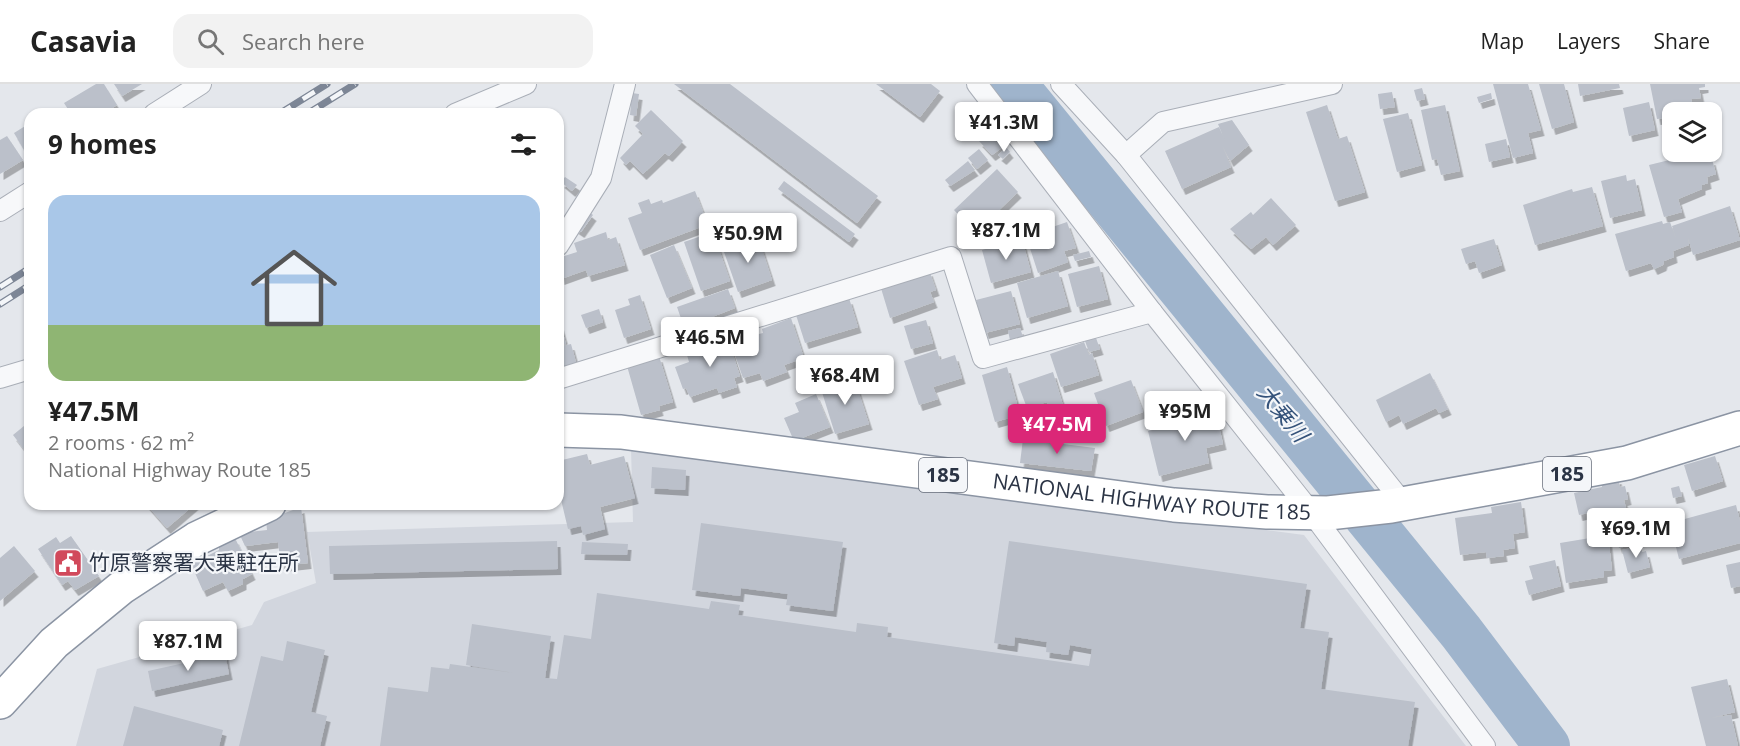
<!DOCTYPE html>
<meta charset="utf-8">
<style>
body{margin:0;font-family:"Open Sans","Noto Sans JP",sans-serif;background:#f2f2f2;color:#222;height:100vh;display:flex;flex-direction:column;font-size:22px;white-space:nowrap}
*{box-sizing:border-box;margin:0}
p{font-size:20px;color:#767676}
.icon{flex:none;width:33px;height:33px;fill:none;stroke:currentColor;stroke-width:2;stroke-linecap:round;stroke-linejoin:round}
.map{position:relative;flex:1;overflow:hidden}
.side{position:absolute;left:24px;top:24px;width:540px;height:402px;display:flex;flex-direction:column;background:#fff;border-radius:18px;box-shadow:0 2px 4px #0004}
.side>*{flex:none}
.tools{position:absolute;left:1662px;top:18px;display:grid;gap:12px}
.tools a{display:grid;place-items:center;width:60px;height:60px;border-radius:12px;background:#fff;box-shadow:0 2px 4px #0004;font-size:30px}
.price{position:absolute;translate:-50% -51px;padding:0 14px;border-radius:6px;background:#fff;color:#222;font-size:20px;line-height:39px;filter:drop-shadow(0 2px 3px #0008)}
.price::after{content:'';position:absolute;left:50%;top:36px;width:18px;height:14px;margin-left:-9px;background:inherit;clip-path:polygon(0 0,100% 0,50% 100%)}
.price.current{background:#db2777;color:#fff}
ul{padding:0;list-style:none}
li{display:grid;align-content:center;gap:12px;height:318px;padding:0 24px}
li span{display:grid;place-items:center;height:186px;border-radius:18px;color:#555}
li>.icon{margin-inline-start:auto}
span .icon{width:108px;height:108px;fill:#fffc;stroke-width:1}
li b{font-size:26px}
h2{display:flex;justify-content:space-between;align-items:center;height:72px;padding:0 24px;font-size:26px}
header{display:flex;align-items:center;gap:36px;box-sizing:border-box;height:84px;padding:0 30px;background:#fff;border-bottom:2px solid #e0e0e0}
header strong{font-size:28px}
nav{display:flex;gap:33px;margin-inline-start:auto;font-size:21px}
.search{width:420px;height:54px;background:#f2f2f2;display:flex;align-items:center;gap:15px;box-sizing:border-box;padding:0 21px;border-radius:18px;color:#767676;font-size:22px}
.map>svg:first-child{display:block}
</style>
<header>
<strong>Casavia</strong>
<div class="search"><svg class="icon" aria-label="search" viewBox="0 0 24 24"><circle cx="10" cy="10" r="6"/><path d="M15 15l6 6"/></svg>Search here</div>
<nav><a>Map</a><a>Layers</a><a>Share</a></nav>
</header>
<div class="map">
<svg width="1740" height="662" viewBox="0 0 1740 662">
<defs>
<filter id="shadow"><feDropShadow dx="3.5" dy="6" stdDeviation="0" flood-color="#0004"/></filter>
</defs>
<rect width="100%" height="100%" fill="#e4e7ec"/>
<polygon fill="#d2d6de" points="631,364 1304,451 1466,662 76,662 97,585 252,541 264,518 316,499 307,448 633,438"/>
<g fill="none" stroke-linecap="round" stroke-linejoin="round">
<polyline stroke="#9fb4cc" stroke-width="46" points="1014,0 1461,548 1547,662"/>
</g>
<g fill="#bbc0ca" filter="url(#shadow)">
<polygon points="96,0 104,0 117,21 103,30 71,30 64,19"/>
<polygon points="114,0 142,0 122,12"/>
<polygon points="674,0 730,0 878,112 857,139"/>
<polygon points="876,0 931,0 940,7 920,33"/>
<polygon points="1493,0 1528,0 1541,46 1528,49 1533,69 1513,74"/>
<polygon points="1539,0 1564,0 1574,38 1552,45"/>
<polygon points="1578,0 1619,0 1620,4 1580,12"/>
<polygon points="1650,0 1705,0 1705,3 1699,4 1701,14 1691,15 1694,27 1672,28 1672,38 1666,39 1665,34 1657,35"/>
<polygon points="1422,4 1425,15 1417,17 1414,6"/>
<polygon points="1392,8 1395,23 1380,25 1378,10"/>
<polygon points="632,9 639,10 636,32 630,31"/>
<polygon points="1491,9 1492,15 1479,19 1477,13"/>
<polygon points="1649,18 1655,46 1629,52 1623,24"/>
<polygon points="1327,21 1338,55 1347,52 1365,108 1335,117 1306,28"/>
<polygon points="1445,21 1460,87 1441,91 1437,75 1432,76 1421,26"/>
<polygon points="651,26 683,57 669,72 665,69 643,90 630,77 626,81 620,74 643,50 635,42"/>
<polygon points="1408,29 1422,81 1397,88 1383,35"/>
<polygon points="1232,36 1249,61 1230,77 1222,61 1231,83 1182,105 1165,67 1219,43 1226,59 1218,40"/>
<polygon points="30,39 30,76 14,49"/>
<polygon points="990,47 1003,63 992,71 979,57"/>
<polygon points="7,52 23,76 0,90 0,56"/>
<polygon points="1506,55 1510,73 1489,78 1485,60"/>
<polygon points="1006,63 1010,68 1003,75 998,71"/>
<polygon points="979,65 988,76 977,85 968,74"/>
<polygon points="1702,68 1706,77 1712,75 1716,90 1707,93 1708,99 1702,101 1702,105 1678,115 1682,128 1664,133 1649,81"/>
<polygon points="968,77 975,86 950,102 945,96"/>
<polygon points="997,85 1018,108 975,149 954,126"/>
<polygon points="1626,91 1627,97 1635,95 1642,126 1610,134 1601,97"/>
<polygon points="565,93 577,101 572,107 561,98"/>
<polygon points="784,97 855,150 849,158 778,105"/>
<polygon points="1592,103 1603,142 1535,161 1523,121 1572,105 1573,108"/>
<polygon points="695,107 705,133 698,136 701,143 640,166 628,134 642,129 638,119 649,115 651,120 662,116 663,119"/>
<polygon points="1271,114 1296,141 1273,161 1266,153 1251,165 1230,145 1251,128 1253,131"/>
<polygon points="1730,122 1740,156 1693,171 1688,153 1689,161 1673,167 1674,173 1664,177 1663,181 1654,185 1651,179 1626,187 1615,150 1662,137 1663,140 1670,138 1676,155 1672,142"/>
<polygon points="588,127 593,131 581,148 575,144"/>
<polygon points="1067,138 1076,164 1064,167 1068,178 1038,189 1026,152"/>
<polygon points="606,148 608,156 616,153 625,181 588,192 586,186 561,195 558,174 577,168 574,159"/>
<polygon points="713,148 730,197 701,207 684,158"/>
<polygon points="758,153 772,196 738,208 723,165"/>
<polygon points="1022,155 1031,188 991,199 982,166"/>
<polygon points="1494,155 1502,181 1479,189 1475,177 1466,180 1461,165"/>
<polygon points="674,161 692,204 667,214 650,171"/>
<polygon points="1089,167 1091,173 1075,177 1073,171"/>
<polygon points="1099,182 1108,215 1077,223 1068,190"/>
<polygon points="929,186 936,206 930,208 934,218 890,234 880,201"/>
<polygon points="1058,187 1068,222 1027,234 1017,199"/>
<polygon points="728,205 735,224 712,233 714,238 696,244 695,240 684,243 677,223"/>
<polygon points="1011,207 1020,240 985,249 976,216"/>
<polygon points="640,211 651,245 624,254 615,226 630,221 628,215"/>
<polygon points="849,214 858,243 805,259 796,231"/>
<polygon points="599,225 603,238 586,244 581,231"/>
<polygon points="558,233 566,260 558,262"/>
<polygon points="791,234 804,274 784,281 787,288 763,297 760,289 743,294 730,257 763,249 762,245"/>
<polygon points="926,236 933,259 911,265 904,242"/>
<polygon points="1020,244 1023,253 1010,256 1008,247"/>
<polygon points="726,249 740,292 734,294 737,303 719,309 717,304 690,313 686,304 683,305 675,283 689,278 687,271 703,266 700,258"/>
<polygon points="1096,254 1100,265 1089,268 1085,257"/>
<polygon points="1084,258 1089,271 1092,269 1099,291 1061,303 1050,270"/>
<polygon points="571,260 577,282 558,287 558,263"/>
<polygon points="937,266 940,276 955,271 962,294 933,303 938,315 919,321 904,277"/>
<polygon points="659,272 673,318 659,322 660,326 641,331 627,282"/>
<polygon points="1007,283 1020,331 995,338 982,291"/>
<polygon points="1053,288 1065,328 1051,332 1047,318 1027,324 1018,300"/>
<polygon points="1430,289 1448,325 1439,329 1436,324 1403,340 1399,331 1386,338 1376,316"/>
<polygon points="854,294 869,340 835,350 821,305"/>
<polygon points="1131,296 1143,328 1106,342 1094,309"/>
<polygon points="816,310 830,343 794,357 784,334 799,328 795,319"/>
<polygon points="1199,324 1201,333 1216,329 1223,360 1206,364 1209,379 1159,392 1148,347 1185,338 1183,328"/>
<polygon points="30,337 30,373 13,351"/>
<polygon points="1023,355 1095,364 1091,387 1020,379"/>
<polygon points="587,370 590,381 624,372 635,414 600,423 605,445 583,451 581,442 568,445 558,403 558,377"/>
<polygon points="1715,372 1723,397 1692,407 1684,381"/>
<polygon points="652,383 686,386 685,406 651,404"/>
<polygon points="1618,394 1620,403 1625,402 1628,415 1624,416 1629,437 1599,444 1598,437 1594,438 1592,428 1579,431 1574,409 1602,403 1601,398"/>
<polygon points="1679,402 1682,412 1673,414 1671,404"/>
<polygon points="1521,418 1525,448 1513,450 1515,464 1503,466 1504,472 1487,474 1486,468 1460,471 1455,434 1492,429 1491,423"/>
<polygon points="146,420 195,420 167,444"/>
<polygon points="1736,421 1740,437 1740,459 1679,475 1670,439"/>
<polygon points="301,423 308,479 281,482 278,458 245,462 239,449 267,446 266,436"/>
<polygon points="701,439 843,458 833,527 786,521 788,510 741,504 740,512 692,506"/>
<polygon points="1634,443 1638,459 1619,464 1614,449"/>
<polygon points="1608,451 1612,486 1604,487 1604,493 1566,499 1560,459"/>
<polygon points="71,452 99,492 75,506 68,497 62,501 38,465 56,453 60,459"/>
<polygon points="235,454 252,490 243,495 243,500 228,507 223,498 203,507 191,480 219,466 219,461"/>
<polygon points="557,457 558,485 330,490 329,462"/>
<polygon points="1009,457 1307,500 1300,544 1329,548 1321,605 1415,618 1408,662 380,662 388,603 428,608 431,583 449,585 450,580 514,589 466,581 472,540 551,552 545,594 557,595 564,551 591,555 597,509 709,525 711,517 740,521 738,531 856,548 857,539 888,543 887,553 1089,582 1092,565 1070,561 1068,571 1046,568 1047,558 1015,553 1014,562 994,559"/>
<polygon points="582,458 628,460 627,471 581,470"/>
<polygon points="14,462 35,487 0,517 0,474"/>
<polygon points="1641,462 1642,468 1646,467 1650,483 1628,489 1622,466"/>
<polygon points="1555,476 1561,502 1529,511 1525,497 1533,495 1529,482"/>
<polygon points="1740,478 1740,502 1731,504 1726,481"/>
<polygon points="287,557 325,566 311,628 327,632 320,662 239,662 261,572 283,577"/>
<polygon points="225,570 229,590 152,607 148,587"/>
<polygon points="1727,595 1735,628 1711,634 1731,631 1738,662 1706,662 1691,603"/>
<polygon points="134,622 223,646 219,662 123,662"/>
</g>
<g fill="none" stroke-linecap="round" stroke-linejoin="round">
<g stroke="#a9aeb7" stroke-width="22">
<g id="minor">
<polyline points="977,0 1152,228 1311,428 1485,662"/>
<polyline points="1061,0 1126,71 1404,420"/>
<polyline points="154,30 201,0"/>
<polyline points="455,30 526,0"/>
<polyline points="1126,71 1163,38 1332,0"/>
<polyline points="0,127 30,108"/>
<polyline points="558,162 601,94 625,0"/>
<polyline points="0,294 30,285"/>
<polyline points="558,295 951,173 983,274 1152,228"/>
</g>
</g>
<g stroke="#8b94a3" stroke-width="36">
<g id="trunk">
<path id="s1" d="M558,346L621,348L1174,421L1267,428L1328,429L1391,422L1627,379L1740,344"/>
<polyline points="0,618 54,559 121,504 196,455 269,420"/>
</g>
</g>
<use href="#minor" stroke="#f7f8fa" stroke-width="20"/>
<use href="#trunk" stroke="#fff" stroke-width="33"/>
<g stroke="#7d8696" stroke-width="7">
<g id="rail">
<polyline points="279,30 327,0"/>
<polyline points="307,30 355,0"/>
<polyline points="0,203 30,184"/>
<polyline points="0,220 30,201"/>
</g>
</g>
<use href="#rail" stroke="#f4f6f9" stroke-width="4.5" stroke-dasharray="14" stroke-linecap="butt"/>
</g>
<defs>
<g id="civic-square" transform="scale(1.5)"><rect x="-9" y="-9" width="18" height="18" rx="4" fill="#d1495b" stroke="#f4f6f9"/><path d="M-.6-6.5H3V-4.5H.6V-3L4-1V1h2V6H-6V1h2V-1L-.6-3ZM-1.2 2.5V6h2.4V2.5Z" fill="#fff"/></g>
</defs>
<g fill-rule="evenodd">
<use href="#civic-square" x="68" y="479"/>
</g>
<g text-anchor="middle" stroke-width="4.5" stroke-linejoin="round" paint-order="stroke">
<g fill="#f4f6f9" stroke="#676e7b" stroke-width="1.5">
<rect x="1543" y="373" width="48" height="34" rx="4.5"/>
<rect x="919" y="374" width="48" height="34" rx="4.5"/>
</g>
<g font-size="20" font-weight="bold" fill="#2b3445">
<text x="1567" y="397">185</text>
<text x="943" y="398">185</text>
</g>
<g font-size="21" fill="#2b3445" stroke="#f4f6f9">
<text dy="7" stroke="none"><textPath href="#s1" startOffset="598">NATIONAL HIGHWAY ROUTE 185</textPath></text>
</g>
<g font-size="21" fill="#2b3445" stroke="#f4f6f9" text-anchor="start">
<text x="89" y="486">竹原警察署大乗駐在所</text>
</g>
<g font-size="22" font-style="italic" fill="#34527a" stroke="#f4f6f9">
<text transform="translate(1283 329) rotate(51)" y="8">大乗川</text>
</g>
</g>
</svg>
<div class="tools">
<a><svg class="icon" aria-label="layers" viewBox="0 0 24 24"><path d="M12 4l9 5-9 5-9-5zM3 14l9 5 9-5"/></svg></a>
</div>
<b class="price" style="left:1004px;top:69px">¥41.3M</b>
<b class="price" style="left:1006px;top:177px">¥87.1M</b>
<b class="price" style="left:748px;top:180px">¥50.9M</b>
<b class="price" style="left:710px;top:284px">¥46.5M</b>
<b class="price" style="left:845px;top:322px">¥68.4M</b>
<b class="price" style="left:1185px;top:358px">¥95M</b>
<b class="price current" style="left:1057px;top:371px">¥47.5M</b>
<b class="price" style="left:1636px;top:475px">¥69.1M</b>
<b class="price" style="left:188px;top:588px">¥87.1M</b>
<section class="side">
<h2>9 homes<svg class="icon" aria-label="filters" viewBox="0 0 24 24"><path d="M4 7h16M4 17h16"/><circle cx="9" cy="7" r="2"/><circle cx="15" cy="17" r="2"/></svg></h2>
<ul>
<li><span style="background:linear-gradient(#a9c7e8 70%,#8fb573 0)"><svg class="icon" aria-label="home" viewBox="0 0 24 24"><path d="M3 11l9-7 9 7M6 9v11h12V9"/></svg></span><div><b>¥47.5M</b><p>2 rooms · 62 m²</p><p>National Highway Route 185</p></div></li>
</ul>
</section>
</div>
